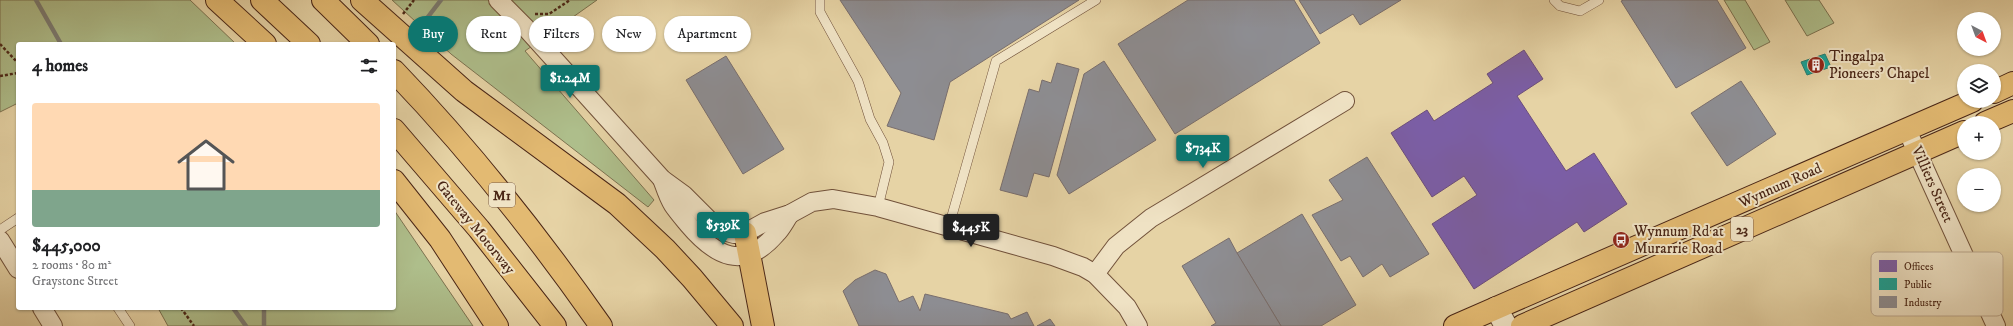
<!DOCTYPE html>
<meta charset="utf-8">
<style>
body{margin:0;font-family:"IM FELL DW Pica",serif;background:#f6f6f6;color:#202124;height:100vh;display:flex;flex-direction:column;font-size:15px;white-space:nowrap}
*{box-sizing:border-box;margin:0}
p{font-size:13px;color:#757577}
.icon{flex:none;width:22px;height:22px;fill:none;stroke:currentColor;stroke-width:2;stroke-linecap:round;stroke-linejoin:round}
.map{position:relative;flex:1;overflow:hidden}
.drawer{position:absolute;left:16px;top:42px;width:380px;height:268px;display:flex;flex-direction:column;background:#fff;border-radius:4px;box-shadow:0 1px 3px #0004}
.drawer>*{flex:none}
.top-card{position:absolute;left:408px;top:16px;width:380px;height:36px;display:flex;gap:8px}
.needle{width:26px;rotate:139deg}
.tools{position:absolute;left:1957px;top:12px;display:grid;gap:8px}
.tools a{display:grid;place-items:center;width:44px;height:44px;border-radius:50%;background:#fff;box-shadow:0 1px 3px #0004;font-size:20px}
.price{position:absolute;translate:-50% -34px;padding:0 9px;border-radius:4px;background:#0f766e;color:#fff;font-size:13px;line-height:26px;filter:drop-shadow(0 1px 2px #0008)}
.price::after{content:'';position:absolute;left:50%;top:24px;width:12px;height:9px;margin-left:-6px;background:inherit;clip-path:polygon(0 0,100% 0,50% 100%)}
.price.active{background:#222;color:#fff}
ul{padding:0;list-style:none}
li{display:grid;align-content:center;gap:8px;height:212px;padding:0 16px}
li+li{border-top:1px solid #e0e0e0}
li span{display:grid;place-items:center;height:124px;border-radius:4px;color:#555}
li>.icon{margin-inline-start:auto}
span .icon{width:72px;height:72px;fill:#fffc;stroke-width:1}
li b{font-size:17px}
h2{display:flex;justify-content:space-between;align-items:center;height:48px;padding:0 16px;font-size:17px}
.tag{padding:0 14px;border-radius:18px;background:#fff;box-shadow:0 1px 3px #0004;font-size:14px;line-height:36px}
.tag.active{background:#0f766e;color:#fff}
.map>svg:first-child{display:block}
</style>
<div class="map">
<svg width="2013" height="326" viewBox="0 0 2013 326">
<rect width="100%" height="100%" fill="#e6d3a5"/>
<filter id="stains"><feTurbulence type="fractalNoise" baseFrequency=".005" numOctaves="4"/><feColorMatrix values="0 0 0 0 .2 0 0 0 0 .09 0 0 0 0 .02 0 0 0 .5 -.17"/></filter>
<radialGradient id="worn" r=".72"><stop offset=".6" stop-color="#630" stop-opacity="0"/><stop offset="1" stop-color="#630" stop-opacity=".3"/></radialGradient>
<g fill="#aebe8b" stroke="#7c7250">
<polygon points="0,0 190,0 236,44 18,44 18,103 0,112"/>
<polygon points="392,0 597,0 525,51 654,200 648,207 451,54"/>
<polygon points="1724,0 1745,0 1770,42 1754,50"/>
<polygon points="1785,0 1819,0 1834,23 1807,36"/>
<polygon points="394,210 473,326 168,326 158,308 394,308"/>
</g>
<polygon fill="#7b5ea7" stroke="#6c4d7c" points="1524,50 1543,79 1517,96 1566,171 1594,153 1627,204 1584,232 1577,222 1474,289 1432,224 1477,195 1464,176 1432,197 1391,133 1427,110 1434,121 1493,83 1487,74"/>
<polygon fill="#17a398" stroke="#267e71" points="1825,54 1831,67 1807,75 1801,62"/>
<g fill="#8d8d92" stroke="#796e6d">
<polygon points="840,0 1079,0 950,82 934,140 887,126 901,93"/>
<polygon points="1188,0 1294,0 1320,43 1175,134 1118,44"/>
<polygon points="1299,0 1401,0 1360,25 1353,14 1320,34"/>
<polygon points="1624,0 1717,0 1746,48 1676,88 1621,1"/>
<polygon points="726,56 784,149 743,174 686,80"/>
<polygon points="1104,61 1156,140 1069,194 1057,175 1084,74"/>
<polygon points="1057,63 1079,69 1049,177 1034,173 1027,197 1000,190 1029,89 1039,92 1042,80 1051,83"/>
<polygon points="1741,81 1776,134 1727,166 1691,113"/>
<polygon points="1367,157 1429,254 1390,277 1382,264 1363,277 1350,256 1341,261 1312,215 1343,200 1329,180"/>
<polygon points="1302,214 1356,305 1321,326 1281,326 1237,253"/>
<polygon points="1229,238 1237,253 1281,326 1211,326 1216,323 1182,266"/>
<polygon points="875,270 886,274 899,302 913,296 920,311 925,294 1008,314 1011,319 1027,312 1034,326 859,326 843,291 855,280"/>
<polygon points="1050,319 1055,326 1037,326"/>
</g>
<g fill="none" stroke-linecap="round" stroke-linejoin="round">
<g stroke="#7b7c74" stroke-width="4.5">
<polyline points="36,0 61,44"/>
<polyline points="421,26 441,0"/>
<polyline points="233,308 246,326"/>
<polyline points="264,308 264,326"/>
</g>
<g stroke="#71513a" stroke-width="10">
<g id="service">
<polyline points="820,0 820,12 858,81 870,119 883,143 889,162 878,207"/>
<polyline points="1554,0 1560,6 1580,11 1599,0"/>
<polyline points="949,226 996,61 1096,0"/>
<polyline points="0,230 18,218"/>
<polyline points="118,308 130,326"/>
</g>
</g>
<g stroke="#71513a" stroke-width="20">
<g id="minor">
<polyline points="498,0 525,27 662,179 684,195 712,223 727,232 734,234 745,233 765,222 790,214 812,202 833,199 878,207 1053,256 1083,267 1095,274 1127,307 1138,326"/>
<polyline points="1907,130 1996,326"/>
<path d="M662,179C665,187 668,197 673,205C677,211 683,218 688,224C715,256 743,272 776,234C782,228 785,221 790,214"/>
<polyline points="0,240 18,269"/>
<polyline points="1095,274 1116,246 1151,218 1345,101"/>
<polyline points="42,308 53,326"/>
</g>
</g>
<g stroke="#71513a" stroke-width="24">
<polyline id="tertiary" points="1496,308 1506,326"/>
</g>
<g stroke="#4a2616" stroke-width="24">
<g id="primary">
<polyline points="1994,92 2013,83"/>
<polyline points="1985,123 2013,111"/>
<polyline points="1455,326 1972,101"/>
<polyline points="1522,326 1964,132"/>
</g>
</g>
<g stroke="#4a2616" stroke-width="24">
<g id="motorway">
<polyline points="217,0 265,44"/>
<polyline points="262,0 309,44"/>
<polyline points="323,0 368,44"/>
<polyline points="362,0 464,91 617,204 665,249 692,278 732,326"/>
<path d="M394,71C470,150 538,236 601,326"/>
<polyline points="394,130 479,229 555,326"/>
<polyline points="394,181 440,239 497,326"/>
<polyline points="745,233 763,326"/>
</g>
</g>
<g stroke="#4a2616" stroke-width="2.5" stroke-dasharray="3 2" stroke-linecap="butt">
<polyline points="403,14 414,0"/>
<polyline points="535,14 549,14 570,0"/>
<polyline points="0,44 18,63"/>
<polyline points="0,76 18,73"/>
<polyline points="181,308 194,326"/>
</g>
<use href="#service" stroke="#efe2c4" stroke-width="9"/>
<use href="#minor" stroke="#efe2c4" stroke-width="18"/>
<use href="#tertiary" stroke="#efe2c4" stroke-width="22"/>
<use href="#primary" stroke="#e3ba72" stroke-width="22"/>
<use href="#motorway" stroke="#e3ba72" stroke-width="22"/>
</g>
<defs>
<g id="building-disc" transform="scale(0.9)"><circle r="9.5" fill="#8f2418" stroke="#efe2c4"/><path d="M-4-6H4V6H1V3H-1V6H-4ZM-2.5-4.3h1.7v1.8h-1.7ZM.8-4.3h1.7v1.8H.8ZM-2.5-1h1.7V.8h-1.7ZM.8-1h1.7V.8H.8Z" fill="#fff"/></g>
<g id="bus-disc" transform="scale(0.9)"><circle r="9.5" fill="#8f2418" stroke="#efe2c4"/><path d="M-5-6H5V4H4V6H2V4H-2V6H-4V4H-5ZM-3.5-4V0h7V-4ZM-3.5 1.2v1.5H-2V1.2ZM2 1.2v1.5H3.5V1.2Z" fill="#fff"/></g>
</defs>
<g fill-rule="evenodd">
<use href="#building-disc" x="1816" y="65"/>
<use href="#bus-disc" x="1621" y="240"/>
</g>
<g text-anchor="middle" stroke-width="4" stroke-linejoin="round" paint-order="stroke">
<g fill="#efe2c4" stroke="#7c5e4a" stroke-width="1">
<rect x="489" y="183" width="26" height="24" rx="3"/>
<rect x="1731" y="217" width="22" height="24" rx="3"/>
</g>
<g font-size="14" font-weight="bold" fill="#4a2616">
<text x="502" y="200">M1</text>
<text x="1742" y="234">23</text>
</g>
<g font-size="15" fill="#4a2616" stroke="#efe2c4" text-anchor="start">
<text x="1829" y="61">Tingalpa<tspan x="1829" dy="17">Pioneers' Chapel</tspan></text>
<text x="1634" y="236">Wynnum Rd at<tspan x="1634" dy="17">Murarrie Road</tspan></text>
</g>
<g font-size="15" fill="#4a2616" stroke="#efe2c4">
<text transform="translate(1933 184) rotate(66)" y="5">Villiers Street</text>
<text transform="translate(1780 185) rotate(-24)" y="5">Wynnum Road</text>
<text transform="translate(476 227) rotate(51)" y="5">Gateway Motorway</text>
</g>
</g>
<rect x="1871" y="252" width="132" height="64" rx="6" fill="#efe2c4" stroke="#beaa90" stroke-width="1"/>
<rect x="1879" y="260" width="18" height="12" fill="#7b5ea7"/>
<rect x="1879" y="278" width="18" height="12" fill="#17a398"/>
<rect x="1879" y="296" width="18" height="12" fill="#8d8d92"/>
<g font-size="11" fill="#4a2616">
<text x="1904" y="270">Offices</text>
<text x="1904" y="288">Public</text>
<text x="1904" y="306">Industry</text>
</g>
<rect width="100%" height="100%" filter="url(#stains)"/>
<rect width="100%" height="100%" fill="url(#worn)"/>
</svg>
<div class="tools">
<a><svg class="needle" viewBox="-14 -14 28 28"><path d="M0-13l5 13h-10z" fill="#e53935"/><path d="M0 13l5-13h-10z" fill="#757577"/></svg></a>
<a><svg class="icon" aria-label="layers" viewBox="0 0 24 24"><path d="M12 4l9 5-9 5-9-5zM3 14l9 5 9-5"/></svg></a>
<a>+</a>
<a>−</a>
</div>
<b class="price" style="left:570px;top:99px">$1.24M</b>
<b class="price" style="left:1203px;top:169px">$734K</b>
<b class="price" style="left:723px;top:246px">$539K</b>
<b class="price active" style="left:971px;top:248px">$445K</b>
<div class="top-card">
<a class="tag active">Buy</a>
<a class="tag">Rent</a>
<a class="tag">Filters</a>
<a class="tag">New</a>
<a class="tag">Apartment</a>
</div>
<section class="drawer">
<h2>4 homes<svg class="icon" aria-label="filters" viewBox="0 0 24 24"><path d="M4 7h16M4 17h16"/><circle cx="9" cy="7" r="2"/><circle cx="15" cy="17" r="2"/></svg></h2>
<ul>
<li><span style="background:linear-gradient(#ffd9b3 70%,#7fa58c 0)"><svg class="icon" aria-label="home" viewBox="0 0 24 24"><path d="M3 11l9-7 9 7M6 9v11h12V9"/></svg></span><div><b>$445,000</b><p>2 rooms · 80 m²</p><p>Graystone Street</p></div></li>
</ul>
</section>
</div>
